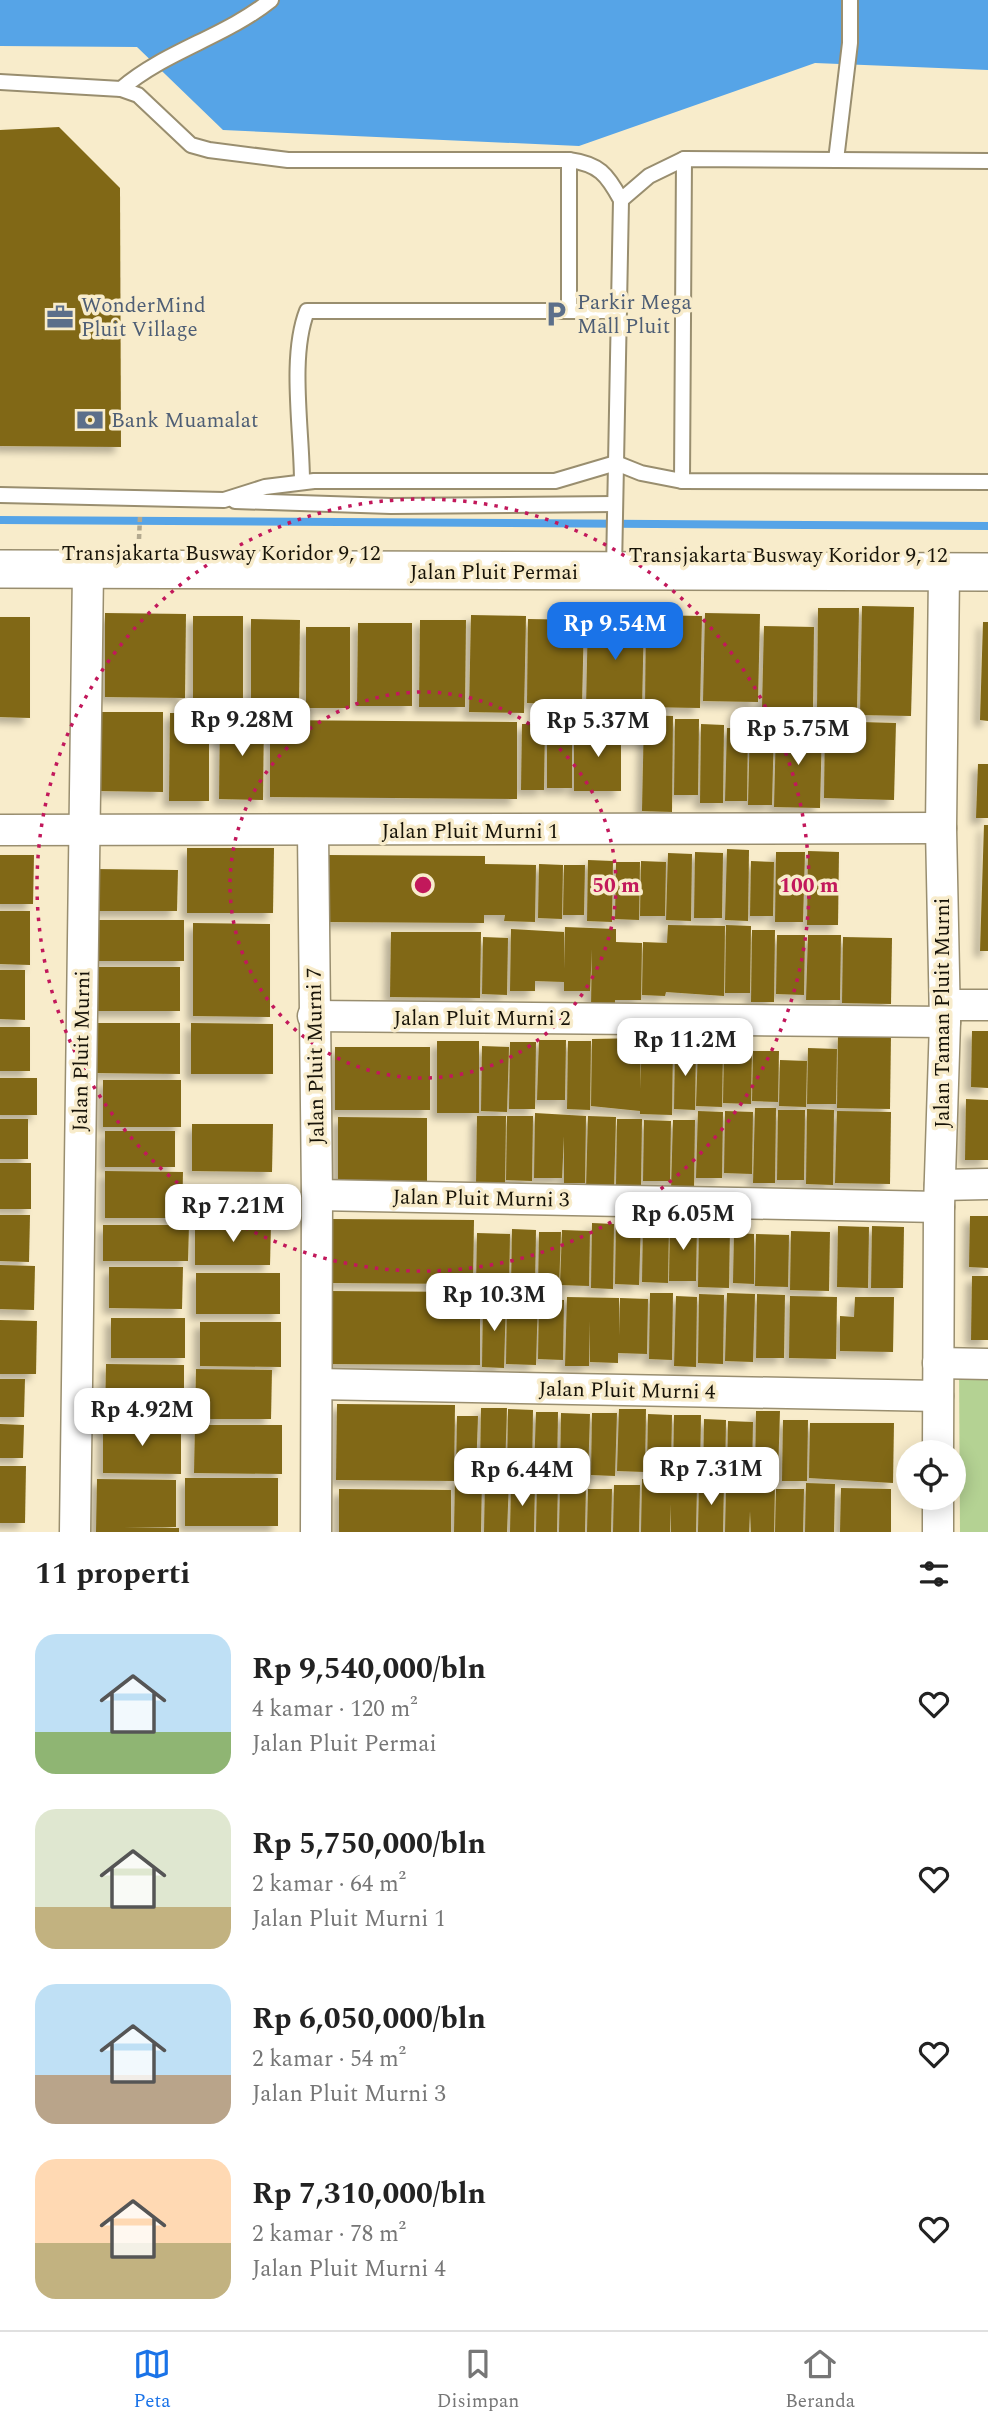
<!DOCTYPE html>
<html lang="id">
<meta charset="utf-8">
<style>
body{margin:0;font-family:Spectral,serif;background:#f2f2f2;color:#222;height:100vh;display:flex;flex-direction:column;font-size:26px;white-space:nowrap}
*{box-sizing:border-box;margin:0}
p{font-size:23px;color:#767676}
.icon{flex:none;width:38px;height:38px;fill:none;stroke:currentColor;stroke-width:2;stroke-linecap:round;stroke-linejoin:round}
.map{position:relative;height:1532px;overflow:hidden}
.drawer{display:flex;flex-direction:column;background:#fff;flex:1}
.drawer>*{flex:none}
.tools{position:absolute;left:896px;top:1440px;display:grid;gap:14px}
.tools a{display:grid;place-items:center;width:70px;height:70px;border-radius:50%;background:#fff;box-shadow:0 4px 18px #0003;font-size:35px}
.price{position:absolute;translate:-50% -60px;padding:0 16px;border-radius:14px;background:#fff;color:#222;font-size:23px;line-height:46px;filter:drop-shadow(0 2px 4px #0008)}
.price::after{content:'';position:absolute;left:50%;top:42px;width:21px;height:16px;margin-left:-10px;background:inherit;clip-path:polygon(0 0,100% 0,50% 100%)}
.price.current{background:#1a73e8;color:#fff}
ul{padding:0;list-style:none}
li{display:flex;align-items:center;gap:21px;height:175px;padding:0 35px}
li span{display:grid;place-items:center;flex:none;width:196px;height:140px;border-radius:21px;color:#555}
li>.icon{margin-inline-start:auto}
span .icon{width:84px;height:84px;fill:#fffc;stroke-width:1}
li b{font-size:30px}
h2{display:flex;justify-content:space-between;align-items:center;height:84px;padding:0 35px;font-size:30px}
.menu{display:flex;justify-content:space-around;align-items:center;height:98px;border-top:2px solid #e0e0e0;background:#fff;font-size:19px;color:#767676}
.menu a{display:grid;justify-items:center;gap:4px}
.menu .current{color:#1a73e8}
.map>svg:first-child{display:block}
</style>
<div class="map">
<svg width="988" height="1532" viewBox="0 0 988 1532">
<defs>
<filter id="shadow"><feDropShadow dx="-6" dy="6" stdDeviation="3.5" flood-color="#0004"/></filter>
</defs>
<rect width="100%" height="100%" fill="#f8eccb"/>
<polygon fill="#b4d293" points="959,1366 988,1366 988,1532 960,1532"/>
<polygon fill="#56a4e7" points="0,0 988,0 988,70 815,63 579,146 223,130 137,47 0,46"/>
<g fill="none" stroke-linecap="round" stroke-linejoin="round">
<polyline stroke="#56a4e7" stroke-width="8" points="0,520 988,526"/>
</g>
<g fill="#816815" filter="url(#shadow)">
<polygon points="59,127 120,188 121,447 0,446 0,130"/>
<polygon points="862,606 914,607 911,716 860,715"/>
<polygon points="818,608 859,608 857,711 817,710"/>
<polygon points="105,613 186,614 185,698 105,697"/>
<polygon points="705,613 760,614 758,702 703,701"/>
<polygon points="471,615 526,616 524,713 469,712"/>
<polygon points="646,615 702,616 700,708 645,707"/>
<rect x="193" y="616" width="50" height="86"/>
<polygon points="588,616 644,617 642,709 586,708"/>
<polygon points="0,617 30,617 30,718 0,717"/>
<polygon points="251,619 300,620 299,707 251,706"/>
<polygon points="528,619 584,620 582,705 527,703"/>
<polygon points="420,620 466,620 465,707 419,707"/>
<polygon points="983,622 988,622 988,721 980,720"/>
<polygon points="358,623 412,623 412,706 357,706"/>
<polygon points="764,626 814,627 813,709 762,708"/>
<rect x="306" y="627" width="44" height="81"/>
<polygon points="99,712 163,712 163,792 99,791"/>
<polygon points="170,713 209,713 209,801 169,801"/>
<polygon points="644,715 673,716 672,812 642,811"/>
<polygon points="220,717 264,717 263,800 219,799"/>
<polygon points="675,719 699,719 698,795 674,795"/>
<polygon points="270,720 517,722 517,799 270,797"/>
<polygon points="547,720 572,721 572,788 547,788"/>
<polygon points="825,721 896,723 894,800 824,798"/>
<polygon points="522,724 545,724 544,790 521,790"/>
<polygon points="701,724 724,725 723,803 700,803"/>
<polygon points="750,725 774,726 772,805 748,805"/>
<rect x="574" y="727" width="47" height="64"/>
<polygon points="776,727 822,728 820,808 774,807"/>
<polygon points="727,728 748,728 747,801 725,801"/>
<polygon points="978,764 988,764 988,818 976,818"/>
<polygon points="984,825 988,825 988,951 980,951"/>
<polygon points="187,848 274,848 273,913 187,913"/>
<polygon points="727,849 749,850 748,921 725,920"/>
<polygon points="808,851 839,852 838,925 807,925"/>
<polygon points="695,852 723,853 722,918 694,918"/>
<polygon points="776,852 805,852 803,922 775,922"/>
<polygon points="668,853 692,854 691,921 666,920"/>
<polygon points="0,855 34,855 33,904 0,904"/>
<polygon points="329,855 485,856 485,864 536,865 535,922 504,921 505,915 484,915 484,923 329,922"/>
<polygon points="588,860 613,861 612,922 587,921"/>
<polygon points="641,861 666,862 665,916 640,916"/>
<polygon points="751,861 774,862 773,916 750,916"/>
<polygon points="616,862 640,862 639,920 615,919"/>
<polygon points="539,864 563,865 562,919 538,918"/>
<polygon points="564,865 585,865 584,915 563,915"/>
<polygon points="93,869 178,870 177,911 93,911"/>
<polygon points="0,911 30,911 30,965 0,964"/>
<polygon points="94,920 184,920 184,961 93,961"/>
<polygon points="193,923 270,924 270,1017 193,1016"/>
<polygon points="668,925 725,926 724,996 666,992 665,996 642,995 643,942 667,943"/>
<polygon points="726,925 751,926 750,993 725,993"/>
<polygon points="565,927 616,929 616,942 642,943 641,1000 615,1000 615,1006 591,1006 592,949 590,991 564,991 564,982 535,981 535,991 510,991 511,929 564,932 564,969"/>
<polygon points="752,930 775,930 774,1002 751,1002"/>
<polygon points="391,932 481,932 480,998 390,997"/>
<polygon points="777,935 805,935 804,995 776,994"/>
<polygon points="808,935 841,935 840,1000 806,1000"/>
<polygon points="483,937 508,938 507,995 482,994"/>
<polygon points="843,937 892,938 891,1004 842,1003"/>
<rect x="97" y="967" width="83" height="44"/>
<polygon points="0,970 25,970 25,1020 0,1019"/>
<polygon points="96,1023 180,1023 180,1074 96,1073"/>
<polygon points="191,1023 273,1024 273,1074 191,1074"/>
<rect x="0" y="1027" width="30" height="44"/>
<polygon points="972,1031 988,1031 988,1088 971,1087"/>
<polygon points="838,1034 891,1035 890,1109 837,1108"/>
<polygon points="641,1038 640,1089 642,1044 673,1045 672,1115 640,1114 640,1111 591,1106 592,1039"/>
<polygon points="539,1040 566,1040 565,1100 537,1100"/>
<rect x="437" y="1041" width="42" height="72"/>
<polygon points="568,1041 591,1041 590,1110 567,1109"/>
<polygon points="510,1042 536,1042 535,1109 509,1109"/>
<polygon points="482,1046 509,1047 507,1112 481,1111"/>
<polygon points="675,1046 696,1046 695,1110 674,1109"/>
<rect x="335" y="1047" width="95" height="63"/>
<polygon points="698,1048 723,1048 722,1107 696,1106"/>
<polygon points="808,1048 837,1049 836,1104 807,1104"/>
<polygon points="724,1049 752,1049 751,1104 723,1103"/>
<polygon points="753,1051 779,1051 778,1102 752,1101"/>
<polygon points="780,1060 807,1061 806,1107 779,1106"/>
<rect x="0" y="1078" width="37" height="37"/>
<rect x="103" y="1080" width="78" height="47"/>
<polygon points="966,1099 988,1100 988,1160 965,1160"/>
<polygon points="755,1108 776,1108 775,1183 753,1183"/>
<polygon points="807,1109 834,1110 833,1185 806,1184"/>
<polygon points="778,1110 805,1110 804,1180 777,1180"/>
<polygon points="698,1111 723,1112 722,1178 696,1178"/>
<polygon points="725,1111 753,1112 752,1174 724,1173"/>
<polygon points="837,1111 891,1112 890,1184 835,1183"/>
<polygon points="535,1113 586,1116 585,1183 564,1183 564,1136 562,1178 534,1178"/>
<polygon points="477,1116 506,1116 505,1185 476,1185"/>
<polygon points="507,1116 533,1116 532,1181 506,1180"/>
<polygon points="588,1116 616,1117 614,1189 586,1189"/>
<polygon points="338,1117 427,1118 427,1183 338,1182"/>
<rect x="0" y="1119" width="28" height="40"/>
<polygon points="617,1119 642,1119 641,1186 616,1185"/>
<polygon points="644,1120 671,1121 670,1181 643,1181"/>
<polygon points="673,1120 695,1120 694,1189 671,1189"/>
<polygon points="192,1124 273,1124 272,1172 192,1171"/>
<rect x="105" y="1131" width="70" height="36"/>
<rect x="0" y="1163" width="31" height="46"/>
<polygon points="105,1171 183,1172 182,1218 105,1218"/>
<polygon points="0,1215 30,1215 29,1262 0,1261"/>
<polygon points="970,1216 988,1216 988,1268 969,1267"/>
<polygon points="331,1219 474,1220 473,1284 331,1283"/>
<polygon points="616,1221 641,1222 639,1285 615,1284"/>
<polygon points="643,1222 669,1223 668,1283 642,1282"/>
<polygon points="195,1223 271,1224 270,1265 195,1265"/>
<polygon points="592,1223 614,1224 613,1289 591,1288"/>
<polygon points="670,1223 697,1224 696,1281 669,1281"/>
<polygon points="103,1225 189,1225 188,1261 103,1261"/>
<polygon points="699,1226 730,1227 729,1288 698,1287"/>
<polygon points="838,1226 869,1227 868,1288 837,1287"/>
<polygon points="872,1226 904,1227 903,1288 871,1288"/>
<polygon points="512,1229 536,1230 535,1289 511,1289"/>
<polygon points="562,1230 590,1231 589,1286 560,1285"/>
<polygon points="791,1231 830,1232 829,1291 790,1290"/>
<polygon points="539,1232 561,1232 559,1288 538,1288"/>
<polygon points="477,1233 510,1234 509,1288 476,1287"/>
<polygon points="734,1233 754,1234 754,1284 733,1283"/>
<polygon points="756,1234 789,1235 788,1287 755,1286"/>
<polygon points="0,1265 35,1266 34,1310 0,1309"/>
<polygon points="109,1267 183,1267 182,1309 109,1308"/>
<rect x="196" y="1273" width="84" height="41"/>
<polygon points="972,1276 988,1276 988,1340 971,1340"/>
<polygon points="329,1291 480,1292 480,1365 328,1364"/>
<polygon points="650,1293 673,1293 672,1360 649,1359"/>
<polygon points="727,1293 755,1294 753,1362 725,1361"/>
<polygon points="699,1294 724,1295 723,1364 698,1363"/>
<polygon points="757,1294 785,1295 784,1358 756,1358"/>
<polygon points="676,1296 697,1297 696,1367 674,1366"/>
<polygon points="790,1296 837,1297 836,1359 789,1358"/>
<polygon points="567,1297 619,1298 619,1336 620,1298 648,1299 647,1354 618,1353 618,1363 590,1362 590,1321 589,1366 565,1366"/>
<polygon points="855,1297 894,1297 893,1352 840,1351 840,1316 854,1317"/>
<polygon points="507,1298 538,1298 536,1365 506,1364"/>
<polygon points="483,1299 506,1299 504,1368 482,1367"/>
<polygon points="539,1299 564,1300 563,1360 538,1359"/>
<rect x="111" y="1318" width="74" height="40"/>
<polygon points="0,1320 37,1321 36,1374 0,1374"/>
<polygon points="200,1322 281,1322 281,1367 200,1366"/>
<polygon points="106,1364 184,1365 184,1418 105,1417"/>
<polygon points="196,1369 272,1370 271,1419 195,1419"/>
<polygon points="0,1379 25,1379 24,1417 0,1417"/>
<polygon points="337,1404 455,1405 454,1481 336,1480"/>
<polygon points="481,1408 507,1408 505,1469 480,1469"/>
<polygon points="508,1409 533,1410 532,1474 507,1474"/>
<polygon points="619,1409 646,1409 645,1472 617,1471"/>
<polygon points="756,1411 780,1411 778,1474 755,1473"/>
<polygon points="536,1412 558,1412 557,1472 534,1471"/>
<polygon points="561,1413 590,1414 588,1477 560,1476"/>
<polygon points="592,1413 617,1413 615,1476 591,1475"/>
<polygon points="648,1414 672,1415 671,1469 647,1468"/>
<polygon points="674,1415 701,1415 700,1473 673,1472"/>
<polygon points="457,1416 478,1416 476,1473 456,1472"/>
<polygon points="704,1419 726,1420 725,1478 703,1478"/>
<polygon points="783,1420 808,1420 807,1481 782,1481"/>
<polygon points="728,1421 753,1422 752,1476 727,1476"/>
<polygon points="103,1423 181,1424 181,1474 103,1473"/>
<polygon points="810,1423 894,1423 893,1483 809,1478"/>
<polygon points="0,1424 24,1425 23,1458 0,1458"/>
<polygon points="195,1425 282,1425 282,1474 194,1473"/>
<polygon points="0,1466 26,1466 25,1523 0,1523"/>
<rect x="185" y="1478" width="93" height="48"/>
<polygon points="455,1478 482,1478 481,1532 454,1532"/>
<polygon points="537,1478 558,1479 557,1532 536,1532"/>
<polygon points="97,1479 176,1480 176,1527 124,1528 179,1528 179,1532 96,1532"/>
<polygon points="642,1479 672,1480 671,1485 697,1486 696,1532 671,1532 671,1504 670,1532 641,1532"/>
<polygon points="485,1480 509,1480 507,1532 484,1532"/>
<polygon points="699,1482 724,1483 723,1532 698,1532"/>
<polygon points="511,1483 535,1483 534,1532 510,1532"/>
<polygon points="806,1483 835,1484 834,1532 805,1532"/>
<polygon points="560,1484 586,1484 585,1532 559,1532"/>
<polygon points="751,1484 775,1484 774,1532 751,1532 750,1511 749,1532 725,1532 726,1487 751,1488"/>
<polygon points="614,1485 640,1485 639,1532 613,1532"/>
<polygon points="841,1488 891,1489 891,1532 840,1532"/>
<polygon points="339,1489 451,1490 451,1532 339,1532"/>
<polygon points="588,1489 612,1489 611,1532 587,1532"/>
<polygon points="776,1489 804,1489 803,1532 775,1532"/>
</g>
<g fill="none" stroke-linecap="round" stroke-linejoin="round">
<g stroke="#998e6f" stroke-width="18">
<g id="service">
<path d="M0,82L121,89L138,95L191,145L209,150L288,160H569C599,164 607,174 621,200L614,569"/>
<path d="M121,89C165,51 225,37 271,0"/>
<polyline points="569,160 569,311"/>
<polyline points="836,160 850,43 850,0"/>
<polyline points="621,200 649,176 684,159 988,161"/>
<polyline points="682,481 684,159"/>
<path d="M302,482C302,431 289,357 307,311H619"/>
<polyline points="0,495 224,500 265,487 314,481 555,481 616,463 641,473 682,481 988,482"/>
<polyline points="235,501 391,506 615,504"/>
</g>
</g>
<g stroke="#998e6f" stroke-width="33">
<g id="minor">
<polyline points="0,830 941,828"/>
<polyline points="313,832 317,1195 316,1532"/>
<polyline points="945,1005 988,1005"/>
<polyline points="313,1016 945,1022"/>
<polyline points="940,1185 988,1184"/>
<polyline points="317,1195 939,1207"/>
<polyline points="938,1363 988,1364"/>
<polyline points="317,1384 938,1396"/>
<polyline points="938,1452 939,1207 945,1022 941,828 944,573"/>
<polyline points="75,1532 88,570"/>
<polyline points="938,1532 938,1498"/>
</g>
</g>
<g stroke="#998e6f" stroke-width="40">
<polyline id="tertiary" points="0,569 988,572"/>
</g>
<polyline stroke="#b3a98f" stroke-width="4.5" stroke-dasharray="5 3.5" stroke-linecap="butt" points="139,539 140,517"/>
<use href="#service" stroke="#fff" stroke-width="14"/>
<use href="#minor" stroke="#fff" stroke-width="30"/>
<use href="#tertiary" stroke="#fff" stroke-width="37"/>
</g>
<g fill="none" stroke="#c2185b" stroke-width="3.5" stroke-dasharray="3.5 7">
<circle cx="423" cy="885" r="193"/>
<circle cx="423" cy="885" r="386"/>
</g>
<defs>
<g id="parking-bare" transform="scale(2.1)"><path d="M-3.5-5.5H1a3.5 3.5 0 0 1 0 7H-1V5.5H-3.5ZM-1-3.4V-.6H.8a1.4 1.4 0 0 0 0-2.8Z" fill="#5c6f8a" stroke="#f8eccb" stroke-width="2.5" paint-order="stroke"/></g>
<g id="office-bare" transform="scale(2.1)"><path d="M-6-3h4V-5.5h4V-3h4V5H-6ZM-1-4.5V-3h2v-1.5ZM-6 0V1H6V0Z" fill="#5c6f8a" stroke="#f8eccb" stroke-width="2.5" paint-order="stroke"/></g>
<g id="bank-bare" transform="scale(2.1)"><path d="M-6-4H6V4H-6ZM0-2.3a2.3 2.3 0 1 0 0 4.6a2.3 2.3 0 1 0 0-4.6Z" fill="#5c6f8a" stroke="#f8eccb" stroke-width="2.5" paint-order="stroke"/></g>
</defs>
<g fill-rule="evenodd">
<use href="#parking-bare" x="556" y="314"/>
<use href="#office-bare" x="60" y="317"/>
<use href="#bank-bare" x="90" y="420"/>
</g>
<g text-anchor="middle" stroke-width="7" stroke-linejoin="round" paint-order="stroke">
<g font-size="21" fill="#4e5e75" stroke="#f8eccb" text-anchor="start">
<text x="577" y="309">Parkir Mega<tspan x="577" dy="24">Mall Pluit</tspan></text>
<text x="81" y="312">WonderMind<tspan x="81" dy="24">Pluit Village</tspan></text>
<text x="111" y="427">Bank Muamalat</text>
</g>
<g font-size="21" fill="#171308" stroke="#f8eccb">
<text x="221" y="560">Transjakarta Busway Koridor 9, 12</text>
<text x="788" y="562">Transjakarta Busway Koridor 9, 12</text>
<text x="494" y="579">Jalan Pluit Permai</text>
<text x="470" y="838">Jalan Pluit Murni 1</text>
<text transform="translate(942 1013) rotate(-90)" y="7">Jalan Taman Pluit Murni</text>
<text x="482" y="1025">Jalan Pluit Murni 2</text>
<text transform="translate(81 1051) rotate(-89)" y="7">Jalan Pluit Murni</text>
<text transform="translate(315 1056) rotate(-91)" y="7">Jalan Pluit Murni 7</text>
<text transform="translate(481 1198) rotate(1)" y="7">Jalan Pluit Murni 3</text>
<text transform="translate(627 1390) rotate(1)" y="7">Jalan Pluit Murni 4</text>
</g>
</g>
<circle cx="423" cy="885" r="10" fill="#c2185b" stroke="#f8eccb" stroke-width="3.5"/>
<g font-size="21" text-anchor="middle" font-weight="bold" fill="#c2185b" stroke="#f8eccb" stroke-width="7" stroke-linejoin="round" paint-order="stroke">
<text x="616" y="892">50 m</text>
<text x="809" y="892">100 m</text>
</g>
</svg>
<div class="tools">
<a><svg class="icon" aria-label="locate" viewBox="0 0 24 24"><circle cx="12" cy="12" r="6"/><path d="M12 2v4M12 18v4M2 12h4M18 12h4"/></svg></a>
</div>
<b class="price current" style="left:615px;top:662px">Rp 9.54M</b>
<b class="price" style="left:242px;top:758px">Rp 9.28M</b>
<b class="price" style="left:598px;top:759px">Rp 5.37M</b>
<b class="price" style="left:798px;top:767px">Rp 5.75M</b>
<b class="price" style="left:685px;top:1078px">Rp 11.2M</b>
<b class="price" style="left:233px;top:1244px">Rp 7.21M</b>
<b class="price" style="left:683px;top:1252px">Rp 6.05M</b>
<b class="price" style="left:494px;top:1333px">Rp 10.3M</b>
<b class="price" style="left:142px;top:1448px">Rp 4.92M</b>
<b class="price" style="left:711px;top:1507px">Rp 7.31M</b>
<b class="price" style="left:522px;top:1508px">Rp 6.44M</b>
</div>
<section class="drawer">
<h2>11 properti<svg class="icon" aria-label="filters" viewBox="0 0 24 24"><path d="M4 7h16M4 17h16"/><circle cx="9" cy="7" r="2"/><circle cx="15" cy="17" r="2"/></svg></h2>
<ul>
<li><span style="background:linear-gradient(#bfe0f5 70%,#8fb573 0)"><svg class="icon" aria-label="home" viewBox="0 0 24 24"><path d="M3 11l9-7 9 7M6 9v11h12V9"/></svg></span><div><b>Rp 9,540,000/bln</b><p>4 kamar · 120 m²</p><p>Jalan Pluit Permai</p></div><svg class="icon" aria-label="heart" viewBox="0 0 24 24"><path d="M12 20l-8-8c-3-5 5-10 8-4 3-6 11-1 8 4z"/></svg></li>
<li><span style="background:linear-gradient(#dfe7d0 70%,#c2b280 0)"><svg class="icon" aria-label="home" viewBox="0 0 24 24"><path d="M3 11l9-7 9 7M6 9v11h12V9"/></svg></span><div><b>Rp 5,750,000/bln</b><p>2 kamar · 64 m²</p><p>Jalan Pluit Murni 1</p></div><svg class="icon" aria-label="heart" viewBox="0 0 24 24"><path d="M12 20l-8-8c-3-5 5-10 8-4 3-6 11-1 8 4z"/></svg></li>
<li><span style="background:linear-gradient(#bfe0f5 65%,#b9a48a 0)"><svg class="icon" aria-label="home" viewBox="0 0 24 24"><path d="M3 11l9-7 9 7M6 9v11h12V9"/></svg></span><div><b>Rp 6,050,000/bln</b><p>2 kamar · 54 m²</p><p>Jalan Pluit Murni 3</p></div><svg class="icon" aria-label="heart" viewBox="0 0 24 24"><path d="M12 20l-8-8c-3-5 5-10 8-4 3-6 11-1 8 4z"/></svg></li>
<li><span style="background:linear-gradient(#ffd9b3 60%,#c2b280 0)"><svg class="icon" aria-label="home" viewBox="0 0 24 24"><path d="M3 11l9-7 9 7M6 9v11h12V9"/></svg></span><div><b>Rp 7,310,000/bln</b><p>2 kamar · 78 m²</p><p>Jalan Pluit Murni 4</p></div><svg class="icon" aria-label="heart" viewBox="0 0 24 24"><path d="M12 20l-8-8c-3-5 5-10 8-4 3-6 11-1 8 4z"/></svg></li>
</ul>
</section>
<nav class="menu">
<a class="current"><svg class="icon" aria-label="map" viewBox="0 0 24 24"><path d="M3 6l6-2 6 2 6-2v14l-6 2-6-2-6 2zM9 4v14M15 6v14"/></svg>Peta</a>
<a><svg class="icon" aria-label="saved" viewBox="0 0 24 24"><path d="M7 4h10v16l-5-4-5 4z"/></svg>Disimpan</a>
<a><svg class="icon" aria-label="home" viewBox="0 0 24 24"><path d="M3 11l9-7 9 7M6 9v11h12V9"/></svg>Beranda</a>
</nav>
